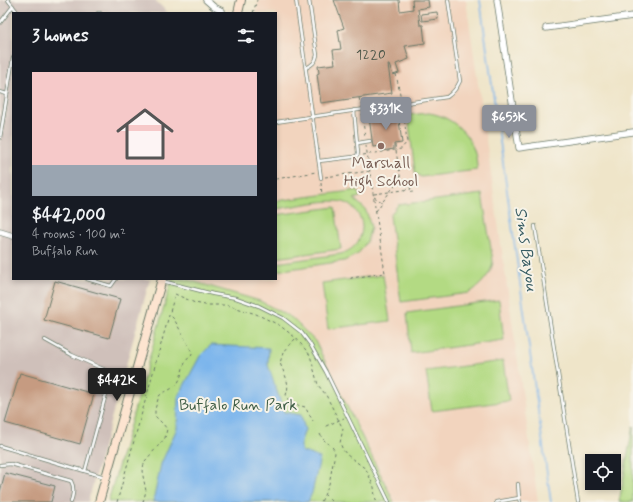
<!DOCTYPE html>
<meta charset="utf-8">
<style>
body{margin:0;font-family:Mynerve,sans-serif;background:#242831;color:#f1f3f6;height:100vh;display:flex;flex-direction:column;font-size:15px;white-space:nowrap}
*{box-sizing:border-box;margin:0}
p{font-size:13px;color:#9ea1a6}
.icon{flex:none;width:22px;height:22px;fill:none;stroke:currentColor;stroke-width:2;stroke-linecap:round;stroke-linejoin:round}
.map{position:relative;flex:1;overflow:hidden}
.details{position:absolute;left:12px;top:12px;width:265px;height:268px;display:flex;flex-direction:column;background:#171b24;border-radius:0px;box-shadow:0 2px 6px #0003}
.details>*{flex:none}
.buttons{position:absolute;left:585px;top:454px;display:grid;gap:8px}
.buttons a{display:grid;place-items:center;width:36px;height:36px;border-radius:0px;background:#171b24;box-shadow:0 2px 6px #0003;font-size:20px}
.price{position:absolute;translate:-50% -34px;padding:0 9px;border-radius:4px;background:#8c9099;color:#fff;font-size:13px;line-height:26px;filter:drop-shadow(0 1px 2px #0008)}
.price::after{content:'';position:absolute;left:50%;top:24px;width:12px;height:9px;margin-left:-6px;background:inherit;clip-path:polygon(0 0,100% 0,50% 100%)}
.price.active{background:#222;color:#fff}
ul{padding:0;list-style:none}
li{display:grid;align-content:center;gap:8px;height:212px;padding:0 20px}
li span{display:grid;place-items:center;height:124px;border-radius:0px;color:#555}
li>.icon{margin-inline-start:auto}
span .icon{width:72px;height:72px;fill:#fffc;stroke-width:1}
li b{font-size:17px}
h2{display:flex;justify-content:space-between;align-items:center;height:48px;padding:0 20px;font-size:17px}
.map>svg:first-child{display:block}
</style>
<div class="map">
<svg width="633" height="502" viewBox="0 0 633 502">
<rect width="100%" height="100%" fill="#f7f3e8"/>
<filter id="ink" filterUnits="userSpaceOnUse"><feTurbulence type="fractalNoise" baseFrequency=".025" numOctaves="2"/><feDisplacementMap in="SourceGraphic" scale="8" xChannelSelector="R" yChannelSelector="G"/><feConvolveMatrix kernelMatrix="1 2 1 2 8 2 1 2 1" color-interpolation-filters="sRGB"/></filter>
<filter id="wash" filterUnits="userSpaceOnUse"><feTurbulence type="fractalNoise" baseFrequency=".012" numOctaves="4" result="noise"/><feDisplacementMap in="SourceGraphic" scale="16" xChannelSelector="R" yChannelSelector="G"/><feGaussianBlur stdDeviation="0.9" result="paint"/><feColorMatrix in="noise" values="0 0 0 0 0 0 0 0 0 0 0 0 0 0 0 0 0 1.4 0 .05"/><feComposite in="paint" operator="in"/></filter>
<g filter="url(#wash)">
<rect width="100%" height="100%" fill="#efe5c9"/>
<polygon fill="#f2d4be" points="259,0 466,0 538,502 394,502 315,341 185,279 276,279 276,13 256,13"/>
<polygon fill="#cfc0ba" points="0,0 155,0 168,13 13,13 13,279 150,279 88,502 0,502"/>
<g fill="#b3da83" stroke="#698c5c">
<path d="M429,113C457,117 478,142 477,170L421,177L415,173L408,115Z"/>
<path d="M358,190L360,197L354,199L365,209L368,216L371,227L367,241L358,254L344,261L276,271V263L340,254C351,251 358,245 361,234C363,227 362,221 359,216C356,210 352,205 346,203C333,197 292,207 276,209V201Z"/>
<path d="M482,194L493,261C492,274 479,287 469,293L401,302L390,215L398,205Z"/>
<polygon points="335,207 341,249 276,258 276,215"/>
<polygon points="383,275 390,321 328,329 322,283"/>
<polygon points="172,279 185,279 260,301 292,318 315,341 394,502 108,502"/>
<polygon points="499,300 504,340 411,353 407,313"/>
<polygon points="503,361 509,401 432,411 426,371"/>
<polygon points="633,426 633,502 619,502"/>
</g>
<polygon fill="#7cb5ec" stroke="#4e7990" points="211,345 269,348 268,365 284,412 301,415 305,430 301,441 301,451 320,458 312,493 308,502 153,502 161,464 177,428 178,397 200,356"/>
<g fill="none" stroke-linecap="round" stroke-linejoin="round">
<polyline stroke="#7cb5ec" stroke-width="1.5" points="480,0 551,502"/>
</g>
<g id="blocks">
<g fill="#c69b81">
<polygon points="334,0 399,0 400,11 413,9 412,0 428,0 429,7 418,9 420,25 423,25 425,43 405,46 409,59 396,64 399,73 393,75 389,65 388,65 392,93 321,103 317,74 319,73 318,66 335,64 333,50 341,49 338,30 344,28"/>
<polygon points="437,12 438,19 422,21 421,14"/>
<polygon points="398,113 402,143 394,144 394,149 382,151 381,146 373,147 369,117"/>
<polygon points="55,281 120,299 109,338 44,320"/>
<polygon points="20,373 94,394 80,444 5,423"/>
<polygon points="5,473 55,486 51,502 0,502 0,492"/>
</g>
</g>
</g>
<g filter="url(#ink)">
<use href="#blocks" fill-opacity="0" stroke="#687868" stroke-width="1"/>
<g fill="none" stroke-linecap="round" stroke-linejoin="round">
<g stroke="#687868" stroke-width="4">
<g id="lane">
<polyline points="8,0 18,13"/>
<polyline points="296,0 321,178"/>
<polyline points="98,13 100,13"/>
<polyline points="0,23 13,6"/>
<path d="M306,68C312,65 316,62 317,55L309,0"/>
<polyline points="0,92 7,94"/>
<path d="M276,122L447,97C454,92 457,88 460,81L448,0"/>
<polyline points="0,138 13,58"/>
<polyline points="358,143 370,141"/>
<polyline points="319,161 353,157 357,156 358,153 354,110"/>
<polyline points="535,226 578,502"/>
<polyline points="87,279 111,286 116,279"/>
<polyline points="162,281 213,294 236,298 259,306 283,318 301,332 310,344 326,372 389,502"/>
<polyline points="45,340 72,355 123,378 131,380"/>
<polyline points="0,446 105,477"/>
<path d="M0,465L11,464L71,481C75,488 73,494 71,502"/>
<polyline points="85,471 112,372"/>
<polyline points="518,484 519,498"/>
<polyline points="496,502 519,498 520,502"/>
</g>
</g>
<g stroke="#687868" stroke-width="7">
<g id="street">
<polyline points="206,0 214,7 222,11"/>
<polyline points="497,0 519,148 633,132"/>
<polyline points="546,28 633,16"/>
<polyline points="0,232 13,236"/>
</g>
</g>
<g stroke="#687868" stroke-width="10">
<g id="secondary">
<polyline points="238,13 241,0"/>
<polyline points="99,502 162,279"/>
</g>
</g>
<g stroke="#687868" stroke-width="1" stroke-dasharray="3 3" stroke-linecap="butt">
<polyline points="253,13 257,0"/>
<polyline points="396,74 401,99"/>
<polyline points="359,98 361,105"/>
<polyline points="362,114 365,136"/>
<polyline points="363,155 401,149 407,142 403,108"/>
<polyline points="325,177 370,171"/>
<polyline points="276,179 316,172"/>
<polyline points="321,183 322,195"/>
<polyline points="411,185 412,193"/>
<polyline points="374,194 411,189 401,181 395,145"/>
<polyline points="374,197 382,202"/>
<polyline points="376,211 397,182 400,181"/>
<polyline points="351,279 351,278 385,273 366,146"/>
<path d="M295,339L283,353L280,363C284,374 291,383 286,395L290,403L305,407L313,421"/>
<polyline points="326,426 344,418"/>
<path d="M320,434C324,444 333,443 335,453L329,484L321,502"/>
<polyline points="325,495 332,502"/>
<polyline points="117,502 175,294 195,303 205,305 227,305 256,314 279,325 296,338 310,355 318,385 326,395 343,429 340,443 343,450 347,455 366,469 374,487 375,497 377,502"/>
<path d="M143,502L146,491L142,471L145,461L165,438L167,429L163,424L155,416V409L159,396C163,392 171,390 175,386C185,377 179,364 192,355L191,350L174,319L169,314"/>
</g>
<use href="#lane" stroke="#fff" stroke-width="2.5"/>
<use href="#street" stroke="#fff" stroke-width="5.5"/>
<use href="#secondary" stroke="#fde4d0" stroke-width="8"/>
</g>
</g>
<circle fill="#8d6e63" stroke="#f7f3e8" stroke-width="1.5" cx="381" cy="146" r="4"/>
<g text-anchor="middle" stroke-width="4" stroke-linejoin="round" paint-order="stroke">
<g font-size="14" fill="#495447">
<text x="371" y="59">1220</text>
</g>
<g font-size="16" fill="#785e54" stroke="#f7f3e8">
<text x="381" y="168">Marshall<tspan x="381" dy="18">High School</tspan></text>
</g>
<g font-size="16" fill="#3d5c44" stroke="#f7f3e8">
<text x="238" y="410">Buffalo Run Park</text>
</g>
<g font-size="17" font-style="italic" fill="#365b62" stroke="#f7f3e8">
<text transform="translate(527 249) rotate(82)" y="6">Sims Bayou</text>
</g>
</g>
</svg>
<div class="buttons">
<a><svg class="icon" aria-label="locate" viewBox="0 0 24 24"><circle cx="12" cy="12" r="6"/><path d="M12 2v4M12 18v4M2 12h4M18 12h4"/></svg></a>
</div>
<b class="price" style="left:386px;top:131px">$331K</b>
<b class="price" style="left:509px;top:139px">$653K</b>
<b class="price active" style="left:117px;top:402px">$442K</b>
<section class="details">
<h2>3 homes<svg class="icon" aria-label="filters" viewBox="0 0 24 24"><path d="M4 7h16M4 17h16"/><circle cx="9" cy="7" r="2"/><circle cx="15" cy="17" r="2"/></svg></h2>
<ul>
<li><span style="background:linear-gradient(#f6c9c9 75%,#9aa5b1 0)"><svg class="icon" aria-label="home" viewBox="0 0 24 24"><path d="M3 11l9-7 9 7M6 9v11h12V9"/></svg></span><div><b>$442,000</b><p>4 rooms · 100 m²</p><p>Buffalo Run</p></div></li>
</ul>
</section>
</div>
